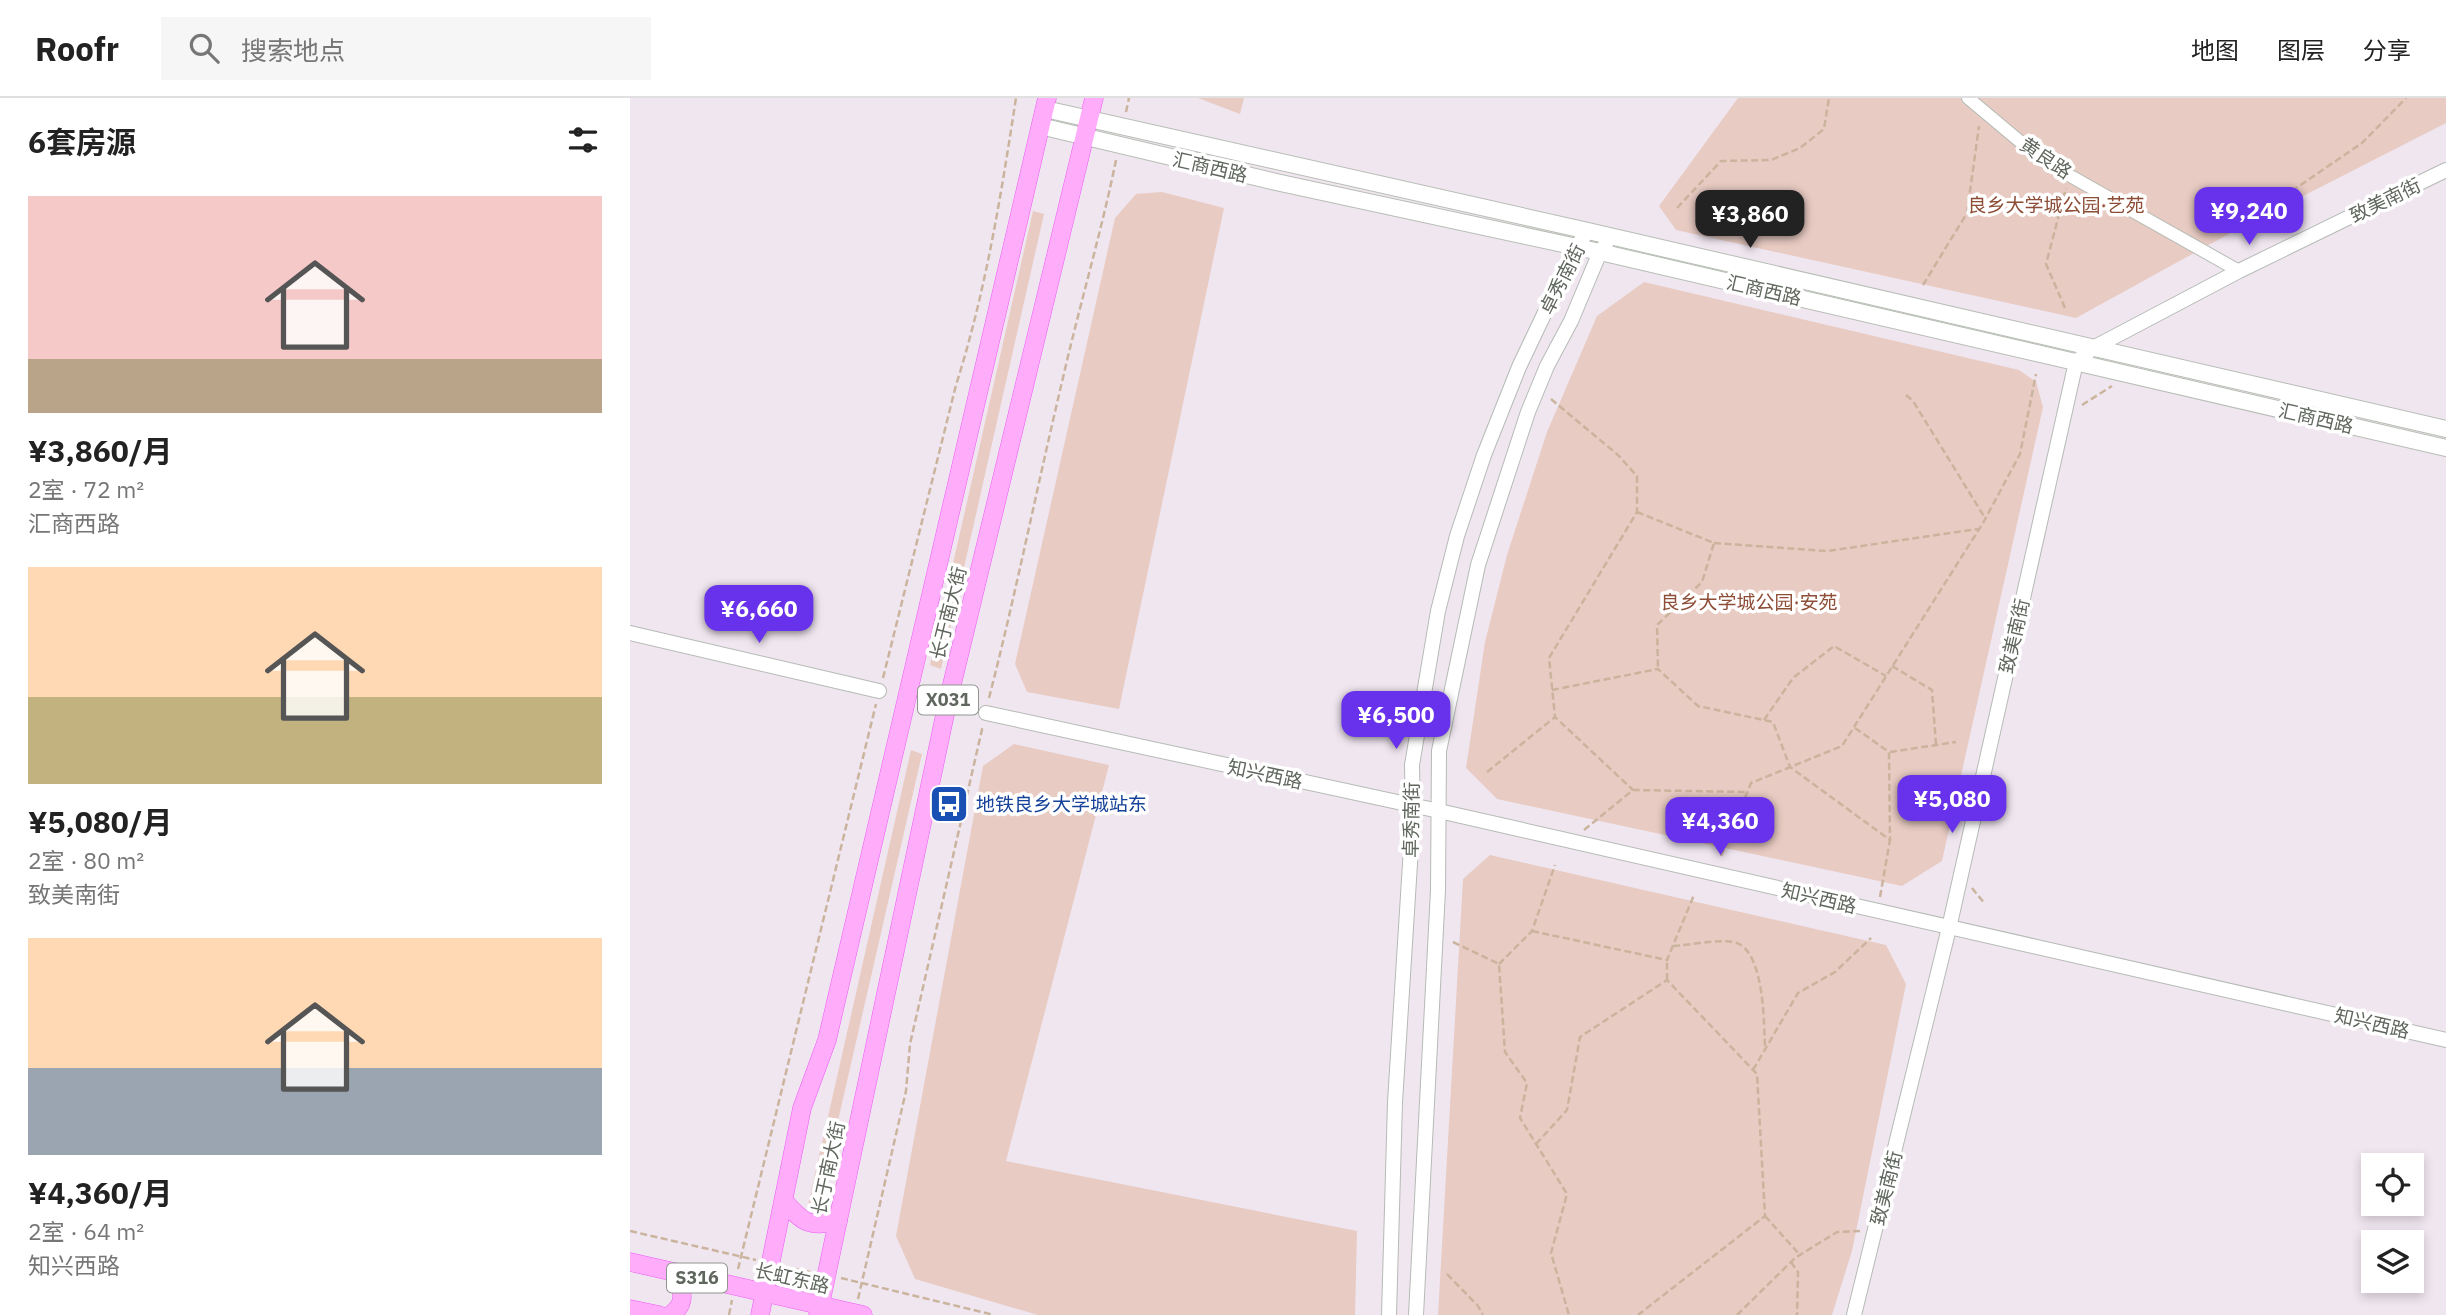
<!DOCTYPE html>
<html lang="zh">
<meta charset="utf-8">
<style>
body{margin:0;font-family:"IBM Plex Sans","Noto Sans SC",sans-serif;background:#f6f6f6;color:#222;height:100vh;display:flex;flex-direction:column;font-size:26px;white-space:nowrap}
*{box-sizing:border-box;margin:0}
p{font-size:23px;color:#767676}
.icon{flex:none;width:38px;height:38px;fill:none;stroke:currentColor;stroke-width:2;stroke-linecap:round;stroke-linejoin:round}
.map{position:relative;flex:1;overflow:hidden}
.side{display:flex;flex-direction:column;background:#fff;width:630px}
.side>*{flex:none}
.controls{position:absolute;left:1731px;top:1055px;display:grid;gap:14px}
.controls a{display:grid;place-items:center;width:63px;height:63px;border-radius:0px;background:#fff;box-shadow:0 4px 10px #0003;font-size:35px}
.price{position:absolute;translate:-50% -60px;padding:0 16px;border-radius:14px;background:#6831ec;color:#fff;font-size:23px;line-height:46px;filter:drop-shadow(0 2px 4px #0008)}
.price::after{content:'';position:absolute;left:50%;top:42px;width:21px;height:16px;margin-left:-10px;background:inherit;clip-path:polygon(0 0,100% 0,50% 100%)}
.price.active{background:#222;color:#fff}
ul{padding:0;list-style:none}
li{display:grid;align-content:center;gap:14px;height:371px;padding:0 28px}
li span{display:grid;place-items:center;height:217px;border-radius:0px;color:#555}
li>.icon{margin-inline-start:auto}
span .icon{width:126px;height:126px;fill:#fffc;stroke-width:1}
li b{font-size:30px}
h2{display:flex;justify-content:space-between;align-items:center;height:84px;padding:0 28px;font-size:30px}
header{display:flex;align-items:center;gap:42px;box-sizing:border-box;height:98px;padding:0 35px;background:#fff;border-bottom:2px solid #e0e0e0}
header strong{font-size:33px}
nav{display:flex;gap:38px;margin-inline-start:auto;font-size:24px}
.search{width:490px;height:63px;background:#f6f6f6;display:flex;align-items:center;gap:18px;box-sizing:border-box;padding:0 24px;border-radius:0px;color:#767676;font-size:26px}
main{display:flex;flex:1;min-height:0}
.map>svg:first-child{display:block}
</style>
<header>
<strong>Roofr</strong>
<div class="search"><svg class="icon" aria-label="search" viewBox="0 0 24 24"><circle cx="10" cy="10" r="6"/><path d="M15 15l6 6"/></svg>搜索地点</div>
<nav><a>地图</a><a>图层</a><a>分享</a></nav>
</header>
<main>
<section class="side">
<h2>6套房源<svg class="icon" aria-label="filters" viewBox="0 0 24 24"><path d="M4 7h16M4 17h16"/><circle cx="9" cy="7" r="2"/><circle cx="15" cy="17" r="2"/></svg></h2>
<ul>
<li><span style="background:linear-gradient(#f6c9c9 75%,#b9a48a 0)"><svg class="icon" aria-label="home" viewBox="0 0 24 24"><path d="M3 11l9-7 9 7M6 9v11h12V9"/></svg></span><div><b>¥3,860/月</b><p>2室 · 72 m²</p><p>汇商西路</p></div></li>
<li><span style="background:linear-gradient(#ffd9b3 60%,#c2b280 0)"><svg class="icon" aria-label="home" viewBox="0 0 24 24"><path d="M3 11l9-7 9 7M6 9v11h12V9"/></svg></span><div><b>¥5,080/月</b><p>2室 · 80 m²</p><p>致美南街</p></div></li>
<li><span style="background:linear-gradient(#ffd9b3 60%,#9aa5b1 0)"><svg class="icon" aria-label="home" viewBox="0 0 24 24"><path d="M3 11l9-7 9 7M6 9v11h12V9"/></svg></span><div><b>¥4,360/月</b><p>2室 · 64 m²</p><p>知兴西路</p></div></li>
</ul>
</section>
<div class="map">
<svg width="1816" height="1217" viewBox="0 0 1816 1217">
<rect width="100%" height="100%" fill="#f0e6f0"/>
<g fill="#e8cbc3">
<polygon points="568,0 614,0 610,16"/>
<polygon points="1108,0 1816,0 1816,25 1595,138 1446,220 1046,132 1029,108"/>
<polygon points="532,94 594,110 489,611 397,594 385,566 485,120 506,96"/>
<polygon points="403,113 414,116 311,571 300,567"/>
<polygon points="1014,184 1389,272 1406,284 1413,309 1312,763 1272,788 867,701 836,670 855,544 877,457 917,334 967,218"/>
<polygon points="384,646 479,667 376,1063 727,1133 725,1217 408,1217 285,1181 266,1138 353,668"/>
<polygon points="281,652 292,656 188,1110 178,1107"/>
<polygon points="860,757 1256,847 1276,886 1222,1153 1202,1217 808,1217 833,781"/>
</g>
<g fill="none" stroke-linecap="round" stroke-linejoin="round">
<g stroke="#b5bbb4" stroke-width="14">
<polyline id="minor" points="1338,0 1412,62 1609,173"/>
</g>
<g stroke="#b5bbb4" stroke-width="16">
<g id="tertiary">
<polyline points="0,535 249,593"/>
<polyline points="356,615 809,713 1816,942"/>
<polyline points="759,1217 765,1004 783,718 782,667 808,513 827,438 854,357 889,269 946,149 958,133"/>
<polyline points="786,1217 808,792 809,653 848,467 898,314 917,268 941,223 970,154 976,146"/>
<polyline points="1224,1217 1319,830 1446,264 1463,250 1609,173 1816,72"/>
</g>
</g>
<g stroke="#b7beb5" stroke-width="18">
<g id="secondary">
<polyline points="415,11 958,133 1816,331"/>
<polyline points="410,28 646,84 970,154 1816,350"/>
</g>
</g>
<g stroke="#ea5cf3" stroke-width="19">
<g id="primary">
<path d="M154,1103C174,1126 179,1129 208,1123"/>
<polyline points="0,1164 233,1217"/>
<polyline points="0,1211 29,1217"/>
<path d="M40,1217C58,1206 52,1192 46,1175"/>
<polyline points="130,1217 172,1010 197,942 417,0"/>
<polyline points="188,1217 317,607 464,0"/>
</g>
</g>
<g stroke="#cbb49d" stroke-width="2.5" stroke-dasharray="7 3.5" stroke-linecap="butt">
<polyline points="496,14 499,0"/>
<polyline points="1047,110 1091,63 1141,62 1170,50 1194,31 1199,0"/>
<polyline points="1617,136 1634,112 1732,45 1776,0"/>
<polyline points="1293,187 1337,115 1349,28"/>
<polyline points="1435,210 1416,166 1436,90"/>
<polyline points="1276,297 1283,303 1355,420"/>
<polyline points="921,301 988,357 1007,378 1007,414 919,560 925,619"/>
<polyline points="1452,307 1482,288"/>
<polyline points="1007,414 1084,445 1072,484 1027,527 1028,571"/>
<polyline points="1084,445 1197,453 1348,431"/>
<polyline points="1262,568 1302,592 1306,647"/>
<path d="M253,580L326,287C356,193 371,97 386,0"/>
<polyline points="922,592 1028,571 1068,608 1143,624 1160,669 1260,742 1250,799"/>
<path d="M359,600C386,495 407,389 432,284C449,209 471,136 486,62"/>
<polyline points="1134,622 1163,580 1204,548 1256,578"/>
<polyline points="1225,630 1259,654 1260,742"/>
<polyline points="1260,654 1326,644"/>
<polyline points="857,674 925,619 1003,692"/>
<polyline points="954,732 1003,692 1117,694"/>
<polyline points="1091,758 1121,685 1212,648 1353,425 1390,356 1406,276"/>
<polyline points="1342,790 1355,806"/>
<polyline points="902,833 1037,862 1064,797"/>
<polyline points="823,844 869,866 875,954 897,985 890,1020 937,1096 921,1155 939,1217"/>
<path d="M1043,848C1060,847 1087,841 1103,844C1135,849 1134,927 1135,952"/>
<polyline points="869,866 902,833 925,767"/>
<polyline points="1037,882 1037,862"/>
<polyline points="1123,972 1168,895 1205,874 1241,840"/>
<polyline points="906,1046 937,1012 950,939 1037,882 1127,976 1135,1118 1008,1217"/>
<polyline points="1135,1118 1170,1157"/>
<polyline points="0,1133 126,1162"/>
<polyline points="1161,1164 1168,1174 1167,1217"/>
<polyline points="156,1169 180,1174"/>
<polyline points="108,1171 246,606"/>
<polyline points="817,1176 848,1208 853,1217"/>
<polyline points="211,1180 364,1217"/>
<polyline points="228,1201 276,993 280,946 353,627"/>
<polyline points="99,1217 102,1202"/>
<polyline points="1107,1217 1165,1160 1207,1134 1230,1133"/>
</g>
<use href="#minor" stroke="#fff" stroke-width="12"/>
<use href="#tertiary" stroke="#fff" stroke-width="14"/>
<use href="#secondary" stroke="#fff" stroke-width="16"/>
<use href="#primary" stroke="#ffacfa" stroke-width="18"/>
</g>
<defs>
<g id="bus-square" transform="scale(2.0125)"><rect x="-9" y="-9" width="18" height="18" rx="4" fill="#1a4fb4" stroke="#fff"/><path d="M-5-6H5V4H4V6H2V4H-2V6H-4V4H-5ZM-3.5-4V0h7V-4ZM-3.5 1.2v1.5H-2V1.2ZM2 1.2v1.5H3.5V1.2Z" fill="#fff"/></g>
</defs>
<g fill-rule="evenodd">
<use href="#bus-square" x="319" y="706"/>
</g>
<g text-anchor="middle" stroke-width="7" stroke-linejoin="round" paint-order="stroke">
<g fill="#fff" stroke="#90958e" stroke-width="2">
<rect x="288" y="587.5" width="60" height="29" rx="5"/>
<rect x="37" y="1165.5" width="60" height="29" rx="5"/>
</g>
<g font-size="18" font-weight="bold" fill="#60675e">
<text x="318" y="608">X031</text>
<text x="67" y="1186">S316</text>
</g>
<g font-size="19" fill="#60675e" stroke="#fff">
<text transform="translate(1416 60) rotate(34)" y="7">黄良路</text>
<text transform="translate(580 69) rotate(13)" y="7">汇商西路</text>
<text transform="translate(1755 102) rotate(-26)" y="7">致美南街</text>
<text transform="translate(932 181) rotate(-63)" y="7">卓秀南街</text>
<text transform="translate(1134 192) rotate(13)" y="7">汇商西路</text>
<text transform="translate(1686 320) rotate(13)" y="7">汇商西路</text>
<text transform="translate(318 515) rotate(-76)" y="7">长于南大街</text>
<text transform="translate(1384 538) rotate(-77)" y="7">致美南街</text>
<text transform="translate(635 676) rotate(12)" y="7">知兴西路</text>
<text transform="translate(781 722) rotate(-89)" y="7">卓秀南街</text>
<text transform="translate(1189 800) rotate(13)" y="7">知兴西路</text>
<text transform="translate(1742 925) rotate(13)" y="7">知兴西路</text>
<text transform="translate(198 1070) rotate(-78)" y="7">长于南大街</text>
<text transform="translate(1256 1090) rotate(-76)" y="7">致美南街</text>
<text transform="translate(162 1180) rotate(13)" y="7">长虹东路</text>
</g>
<g font-size="19" fill="#8d4d36" stroke="#fff">
<text x="1426" y="114">良乡大学城公园·艺苑</text>
<text x="1119" y="511">良乡大学城公园·安苑</text>
</g>
<g font-size="19" fill="#164399" stroke="#fff" text-anchor="start">
<text x="346" y="713">地铁良乡大学城站东</text>
</g>
</g>
</svg>
<div class="controls">
<a><svg class="icon" aria-label="locate" viewBox="0 0 24 24"><circle cx="12" cy="12" r="6"/><path d="M12 2v4M12 18v4M2 12h4M18 12h4"/></svg></a>
<a><svg class="icon" aria-label="layers" viewBox="0 0 24 24"><path d="M12 4l9 5-9 5-9-5zM3 14l9 5 9-5"/></svg></a>
</div>
<b class="price" style="left:1619px;top:149px">¥9,240</b>
<b class="price active" style="left:1120px;top:152px">¥3,860</b>
<b class="price" style="left:129px;top:547px">¥6,660</b>
<b class="price" style="left:766px;top:653px">¥6,500</b>
<b class="price" style="left:1322px;top:737px">¥5,080</b>
<b class="price" style="left:1090px;top:759px">¥4,360</b>
</div>
</main>
